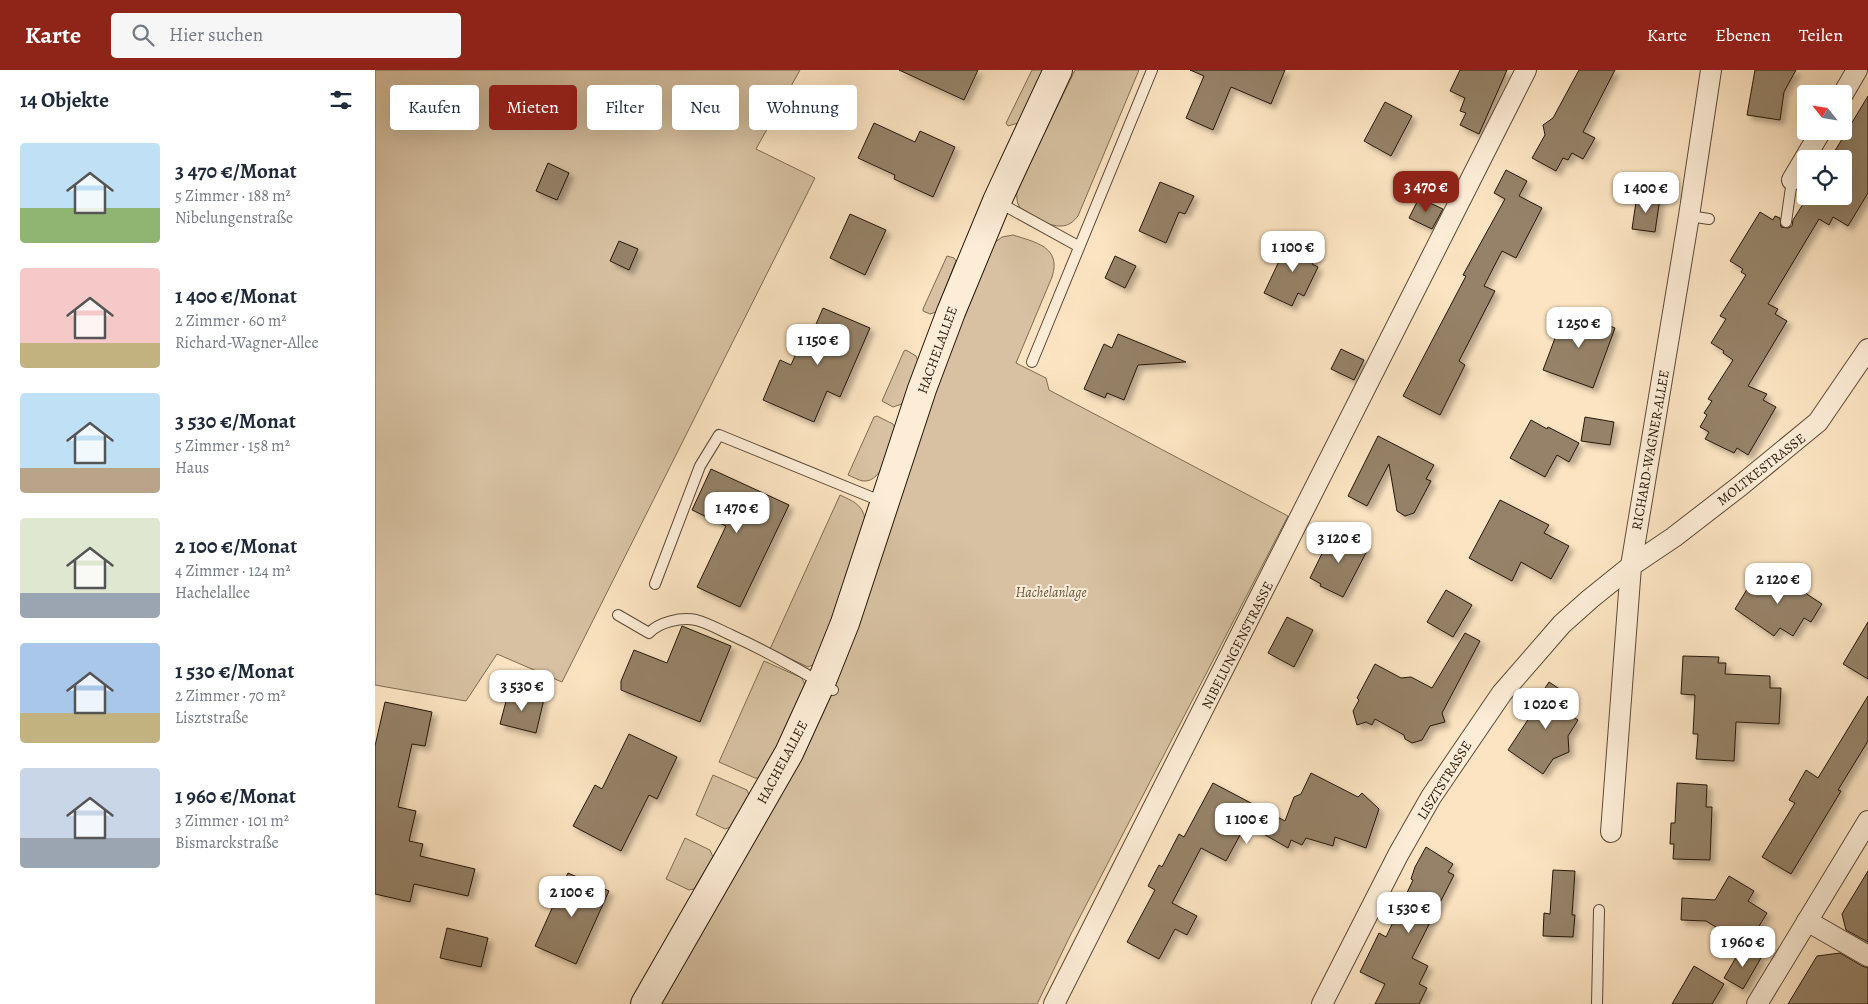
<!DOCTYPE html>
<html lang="de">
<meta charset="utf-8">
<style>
body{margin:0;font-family:Alegreya,serif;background:#f6f6f7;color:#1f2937;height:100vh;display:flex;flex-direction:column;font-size:19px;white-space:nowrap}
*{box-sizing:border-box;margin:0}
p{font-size:16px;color:#747a83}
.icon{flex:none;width:28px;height:28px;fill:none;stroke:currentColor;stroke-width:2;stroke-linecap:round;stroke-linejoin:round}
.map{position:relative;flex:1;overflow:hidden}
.sheet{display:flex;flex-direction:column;background:#fff;width:375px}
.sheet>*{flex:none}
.guide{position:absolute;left:15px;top:15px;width:475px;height:45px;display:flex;gap:10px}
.needle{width:32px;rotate:300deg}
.controls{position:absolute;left:1422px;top:15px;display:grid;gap:10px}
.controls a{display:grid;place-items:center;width:55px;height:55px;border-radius:5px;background:#fff;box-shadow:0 5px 20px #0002;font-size:25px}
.price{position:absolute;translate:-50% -42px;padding:0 11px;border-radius:10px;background:#fff;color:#222;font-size:16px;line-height:32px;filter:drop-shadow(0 1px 2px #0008)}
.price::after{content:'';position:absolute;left:50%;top:30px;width:15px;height:11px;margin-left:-8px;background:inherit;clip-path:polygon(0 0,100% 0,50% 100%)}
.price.active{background:#8f2418;color:#fff}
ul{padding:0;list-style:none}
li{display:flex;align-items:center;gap:15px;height:125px;padding:0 20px}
li span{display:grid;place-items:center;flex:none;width:140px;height:100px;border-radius:5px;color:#555}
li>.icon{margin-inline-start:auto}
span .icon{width:60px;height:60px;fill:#fffc;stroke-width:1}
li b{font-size:21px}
h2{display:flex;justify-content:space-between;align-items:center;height:60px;padding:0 20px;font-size:21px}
.pill{padding:0 18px;border-radius:5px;background:#fff;box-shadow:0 5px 20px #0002;font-size:18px;line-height:45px}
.pill.active{background:#8f2418;color:#fff}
header{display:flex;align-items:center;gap:30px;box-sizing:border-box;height:70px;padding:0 25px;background:#8f2418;color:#fff}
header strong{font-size:24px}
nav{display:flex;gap:28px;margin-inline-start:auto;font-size:18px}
.search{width:350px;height:45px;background:#f6f6f7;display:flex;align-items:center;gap:12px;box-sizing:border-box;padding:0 18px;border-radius:5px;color:#747a83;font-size:19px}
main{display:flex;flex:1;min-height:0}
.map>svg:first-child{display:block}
</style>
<header>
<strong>Karte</strong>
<div class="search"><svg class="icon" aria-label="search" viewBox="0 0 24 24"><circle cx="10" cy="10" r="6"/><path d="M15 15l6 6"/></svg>Hier suchen</div>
<nav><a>Karte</a><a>Ebenen</a><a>Teilen</a></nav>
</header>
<main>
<section class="sheet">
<h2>14 Objekte<svg class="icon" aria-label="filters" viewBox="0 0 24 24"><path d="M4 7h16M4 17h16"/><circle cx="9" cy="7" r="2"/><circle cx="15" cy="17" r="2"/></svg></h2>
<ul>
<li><span style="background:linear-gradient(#bfe0f5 65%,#8fb573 0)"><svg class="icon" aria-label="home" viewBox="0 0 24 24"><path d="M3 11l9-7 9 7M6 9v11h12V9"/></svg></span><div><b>3 470 €/Monat</b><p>5 Zimmer · 188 m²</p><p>Nibelungenstraße</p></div></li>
<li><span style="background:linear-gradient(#f6c9c9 75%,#c2b280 0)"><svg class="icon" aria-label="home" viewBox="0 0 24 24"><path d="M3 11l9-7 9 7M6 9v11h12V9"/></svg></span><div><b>1 400 €/Monat</b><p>2 Zimmer · 60 m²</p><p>Richard-Wagner-Allee</p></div></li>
<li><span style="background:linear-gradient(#bfe0f5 75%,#b9a48a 0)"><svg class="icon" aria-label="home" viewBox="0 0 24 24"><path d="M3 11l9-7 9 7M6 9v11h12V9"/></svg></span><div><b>3 530 €/Monat</b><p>5 Zimmer · 158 m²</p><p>Haus</p></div></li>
<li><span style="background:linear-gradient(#dfe7d0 75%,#9aa5b1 0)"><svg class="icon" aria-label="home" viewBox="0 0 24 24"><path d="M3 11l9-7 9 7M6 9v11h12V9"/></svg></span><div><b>2 100 €/Monat</b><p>4 Zimmer · 124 m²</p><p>Hachelallee</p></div></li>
<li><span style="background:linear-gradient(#a9c7e8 70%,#c2b280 0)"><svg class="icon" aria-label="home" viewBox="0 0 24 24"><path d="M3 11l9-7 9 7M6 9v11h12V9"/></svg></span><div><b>1 530 €/Monat</b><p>2 Zimmer · 70 m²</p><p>Lisztstraße</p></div></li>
<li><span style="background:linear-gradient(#c9d6e8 70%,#9aa5b1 0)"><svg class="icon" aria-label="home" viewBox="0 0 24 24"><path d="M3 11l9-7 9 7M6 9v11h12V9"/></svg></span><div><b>1 960 €/Monat</b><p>3 Zimmer · 101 m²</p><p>Bismarckstraße</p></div></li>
</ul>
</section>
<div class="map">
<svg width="1493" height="934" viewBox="0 0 1493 934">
<defs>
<filter id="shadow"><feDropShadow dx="4.5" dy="4.5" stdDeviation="2.5" flood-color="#0004"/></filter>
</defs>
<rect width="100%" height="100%" fill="#fce4c2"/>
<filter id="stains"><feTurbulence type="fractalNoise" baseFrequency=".004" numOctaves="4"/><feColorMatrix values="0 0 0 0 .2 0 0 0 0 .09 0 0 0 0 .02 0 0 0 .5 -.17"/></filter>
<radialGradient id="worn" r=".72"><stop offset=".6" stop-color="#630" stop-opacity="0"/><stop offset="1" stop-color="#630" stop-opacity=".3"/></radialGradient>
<g fill="#d7c1a2" stroke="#7e6c54">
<polygon points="0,0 425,0 381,79 440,108 187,612 122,584 91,631 0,615"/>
<polygon points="657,0 668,0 643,53 633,56 631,53"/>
<path d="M700,0H764L703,146C699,151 694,156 686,156C676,157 649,145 644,136C641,130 642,126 642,120Z"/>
<path d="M638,165C660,172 687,177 677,207L641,293L671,308L674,320L913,446L696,864L662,934H282L427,680L559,316L619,173L627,167Z"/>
<polygon points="572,186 579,188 581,191 561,242 555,244 548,241 548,239"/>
<polygon points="531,280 541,286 543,291 527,334 518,337 507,331 529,281"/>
<path d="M502,346L518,354L520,358C515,374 509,413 488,411C483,410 478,407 473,405L499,347Z"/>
<path d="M465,425C477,431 488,434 490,450L453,561L440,594L433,597L395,579Z"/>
<polygon points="389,591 427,608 431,617 411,659 385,708 380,708 344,692"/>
<polygon points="338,705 372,720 374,725 356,757 350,759 321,745"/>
<polygon points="310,768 335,780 338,787 319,819 314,820 291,809"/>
</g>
<g fill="#958268" stroke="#251707" filter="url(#shadow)">
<polygon points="524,0 603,0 589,30"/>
<polygon points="815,0 910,0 896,34 856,17 838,60 811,48 829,6"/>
<polygon points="1085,0 1132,0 1104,64 1085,55 1091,43 1085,41 1090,28 1075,21"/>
<polygon points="1204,0 1240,0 1208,62 1220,68 1208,89 1197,83 1193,90 1188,88 1181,101 1157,88 1170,65 1168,55 1178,48"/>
<polygon points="1380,0 1421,0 1409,22 1405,50 1372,45"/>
<polygon points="1493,26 1493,123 1473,156 1458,147 1454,155 1444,149 1393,234 1403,239 1400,244 1412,251 1373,316 1392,324 1388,330 1401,337 1373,385 1362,378 1359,383 1330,369 1334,362 1325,357 1332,345 1329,343 1337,331 1333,329 1358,290 1348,283 1349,281 1336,273 1351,249 1345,246 1371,205 1366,202 1368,199 1355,191 1385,142 1398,150 1400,146 1405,148 1406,157 1413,158 1417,156 1418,150 1433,126 1469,126 1469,89 1455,89"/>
<polygon points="1010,32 1037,46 1016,86 989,71"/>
<polygon points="499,53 540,72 545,61 580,77 558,127 519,109 520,105 483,88"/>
<polygon points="173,93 194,103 182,130 161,121"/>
<polygon points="1131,100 1152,111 1144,126 1167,138 1141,188 1127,181 1109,216 1120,221 1084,291 1090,295 1065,345 1028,326 1091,206 1088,205 1130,129 1119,123"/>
<polygon points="785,112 819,126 810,144 804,142 791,173 764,161"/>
<polygon points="1262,125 1285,128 1280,162 1257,159"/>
<polygon points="1044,128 1068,139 1057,159 1034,148"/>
<polygon points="475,144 511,160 490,205 455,188"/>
<polygon points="915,168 943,181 937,194 943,197 929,226 923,223 917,236 889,223"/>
<polygon points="244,171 263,179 254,200 235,191"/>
<polygon points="740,186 761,196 750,218 730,208"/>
<polygon points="448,238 495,258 465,327 452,321 439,352 388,330 405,290 416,295 429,265 435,268"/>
<polygon points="1191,239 1240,258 1218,318 1168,300"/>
<polygon points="743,264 811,292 763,295 749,330 732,323 730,328 709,319 729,274 737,278"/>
<polygon points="966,279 989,290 979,310 956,299"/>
<polygon points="1210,347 1239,352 1235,375 1206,371"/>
<polygon points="1156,350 1172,359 1173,357 1204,373 1194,392 1182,385 1170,407 1135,388"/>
<polygon points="1003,366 1059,395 1051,409 1056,411 1039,443 1030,446 1022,441 1014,394 992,436 973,426"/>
<polygon points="336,399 414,435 365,537 322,517 351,456 317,440"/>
<polygon points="1125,430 1174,455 1169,463 1194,476 1176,509 1146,492 1137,511 1094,488"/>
<polygon points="958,461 993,479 968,527 945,516 946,514 935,508"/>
<polygon points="1395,500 1447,534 1436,552 1429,548 1418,566 1405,558 1399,566 1360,539 1374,516 1382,521"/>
<polygon points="1071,520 1097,535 1078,567 1052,552"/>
<polygon points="912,547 938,560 919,597 893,583"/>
<polygon points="1493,552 1493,609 1468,594"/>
<polygon points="307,556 356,576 325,652 246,620 246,611 259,580 292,593"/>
<polygon points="1090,563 1105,571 1067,643 1070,652 1055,656 1047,670 1037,673 1030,669 1029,665 1000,649 997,655 991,652 982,655 978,641 984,630 982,628 1000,594 1026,608 1036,607 1057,618"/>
<polygon points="1308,586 1344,587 1343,593 1351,593 1350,604 1395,606 1395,618 1406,618 1404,654 1361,652 1359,691 1321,689 1323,664 1318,664 1320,625 1306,624"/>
<polygon points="1174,612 1198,628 1189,641 1203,650 1193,666 1194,682 1178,689 1168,704 1133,680 1162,636 1159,635"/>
<polygon points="134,620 169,629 161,663 125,654"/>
<polygon points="1493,626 1493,671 1463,720 1466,721 1416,804 1387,787 1420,733 1414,730 1431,700 1443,708"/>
<polygon points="10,632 57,642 50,676 37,674 23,737 41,741 34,771 48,774 45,786 100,799 93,826 39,814 35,832 0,824 0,676"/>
<polygon points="254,664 302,687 282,729 274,725 246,781 198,756 220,715 227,719"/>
<polygon points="936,703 983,727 987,723 1004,739 991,778 960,767 958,776 931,768 927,775 916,770 913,778 871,754 851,791 826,778 797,833 822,846 812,865 800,859 784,889 752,872 780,820 773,816 784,795 787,797 804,764 809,767 838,713 910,751 919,727 926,724"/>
<polygon points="1302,713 1332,715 1331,737 1337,737 1335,790 1298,789 1299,774 1295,774 1296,753 1300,753"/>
<polygon points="1051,777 1078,794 1073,802 1079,805 1037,888 1053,896 1044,914 1052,918 1044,934 1000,934 1010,914 985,902 1004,863 1011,867 1038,810 1036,809 1040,797"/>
<polygon points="1178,800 1200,801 1197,845 1200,845 1198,867 1168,866 1169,843 1175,844"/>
<polygon points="1493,801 1493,872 1471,860 1467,844"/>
<polygon points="193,803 234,821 201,894 160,876"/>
<polygon points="1354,806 1379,821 1373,831 1392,843 1372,876 1331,851 1306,850 1307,828 1340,830"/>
<polygon points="72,858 113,868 106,897 65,888"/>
<polygon points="1367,877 1386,888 1368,919 1349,908"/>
<polygon points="1465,883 1487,896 1493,898 1493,934 1413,934 1442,886"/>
<polygon points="1319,896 1349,914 1337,934 1297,934"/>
</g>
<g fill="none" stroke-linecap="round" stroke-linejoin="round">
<g stroke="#5b4a36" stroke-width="12">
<g id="lane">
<polyline points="623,132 703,176"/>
<polyline points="1314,146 1334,149"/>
<polyline points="1411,152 1417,110"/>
<polyline points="657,292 777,0"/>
<polyline points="280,514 325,396 344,365 508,432"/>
<path d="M243,545L274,563C284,552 306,547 321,550C333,553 345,560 356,565C391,581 425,600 458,620"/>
<polyline points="1222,934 1224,840"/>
</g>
</g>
<g stroke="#5b4a36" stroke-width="22">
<g id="street">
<polyline points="1468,24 1482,0"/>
<polyline points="1417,110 1446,61"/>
<polyline points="1236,762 1256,496 1314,146 1336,0"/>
<polyline points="1432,851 1493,886"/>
<polyline points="679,934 1151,0"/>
<polyline points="947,934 1023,785 1056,727 1127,623 1187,554 1215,529 1256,496 1299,467 1365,416 1443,352 1493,279"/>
<polyline points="1382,934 1493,751"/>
</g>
</g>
<g stroke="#251707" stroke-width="30">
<polyline id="secondary" points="270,934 414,683 446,613 470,553 547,319 576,242 622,131 683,0"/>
</g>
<use href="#lane" stroke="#fdedd7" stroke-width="10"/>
<use href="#street" stroke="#fdedd7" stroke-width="20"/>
<use href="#secondary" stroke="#fdedd7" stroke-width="28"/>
</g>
<g text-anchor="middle" stroke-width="4" stroke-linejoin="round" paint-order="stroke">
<g font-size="14" fill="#251707" stroke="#fdedd7">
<text transform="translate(562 280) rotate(-70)" y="5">HACHELALLEE</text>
<text transform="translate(1275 380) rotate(-80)" y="5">RICHARD-WAGNER-ALLEE</text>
<text transform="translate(1386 399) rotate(-38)" y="5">MOLTKESTRASSE</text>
<text transform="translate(862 575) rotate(-63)" y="5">NIBELUNGENSTRASSE</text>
<text transform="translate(407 692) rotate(-62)" y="5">HACHELALLEE</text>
<text transform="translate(1069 710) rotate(-58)" y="5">LISZTSTRASSE</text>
</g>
<g font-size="14" font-style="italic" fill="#63523d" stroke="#fdedd7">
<text x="676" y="527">Hachelanlage</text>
</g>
</g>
<rect width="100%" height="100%" filter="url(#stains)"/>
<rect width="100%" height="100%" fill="url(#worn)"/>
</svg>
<div class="controls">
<a><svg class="needle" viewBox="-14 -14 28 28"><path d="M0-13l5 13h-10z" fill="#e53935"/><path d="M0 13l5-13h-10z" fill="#747a83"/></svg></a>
<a><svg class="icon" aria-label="locate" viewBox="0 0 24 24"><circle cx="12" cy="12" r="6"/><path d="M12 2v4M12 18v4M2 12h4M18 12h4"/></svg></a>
</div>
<b class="price active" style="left:1051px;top:143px">3 470 €</b>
<b class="price" style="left:1271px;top:144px">1 400 €</b>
<b class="price" style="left:918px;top:203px">1 100 €</b>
<b class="price" style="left:1204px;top:279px">1 250 €</b>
<b class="price" style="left:443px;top:296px">1 150 €</b>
<b class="price" style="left:362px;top:464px">1 470 €</b>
<b class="price" style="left:964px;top:494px">3 120 €</b>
<b class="price" style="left:1403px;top:535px">2 120 €</b>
<b class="price" style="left:147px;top:642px">3 530 €</b>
<b class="price" style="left:1171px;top:660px">1 020 €</b>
<b class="price" style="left:872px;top:775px">1 100 €</b>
<b class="price" style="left:197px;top:848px">2 100 €</b>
<b class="price" style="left:1034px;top:864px">1 530 €</b>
<b class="price" style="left:1368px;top:898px">1 960 €</b>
<div class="guide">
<a class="pill">Kaufen</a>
<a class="pill active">Mieten</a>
<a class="pill">Filter</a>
<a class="pill">Neu</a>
<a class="pill">Wohnung</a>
</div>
</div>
</main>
